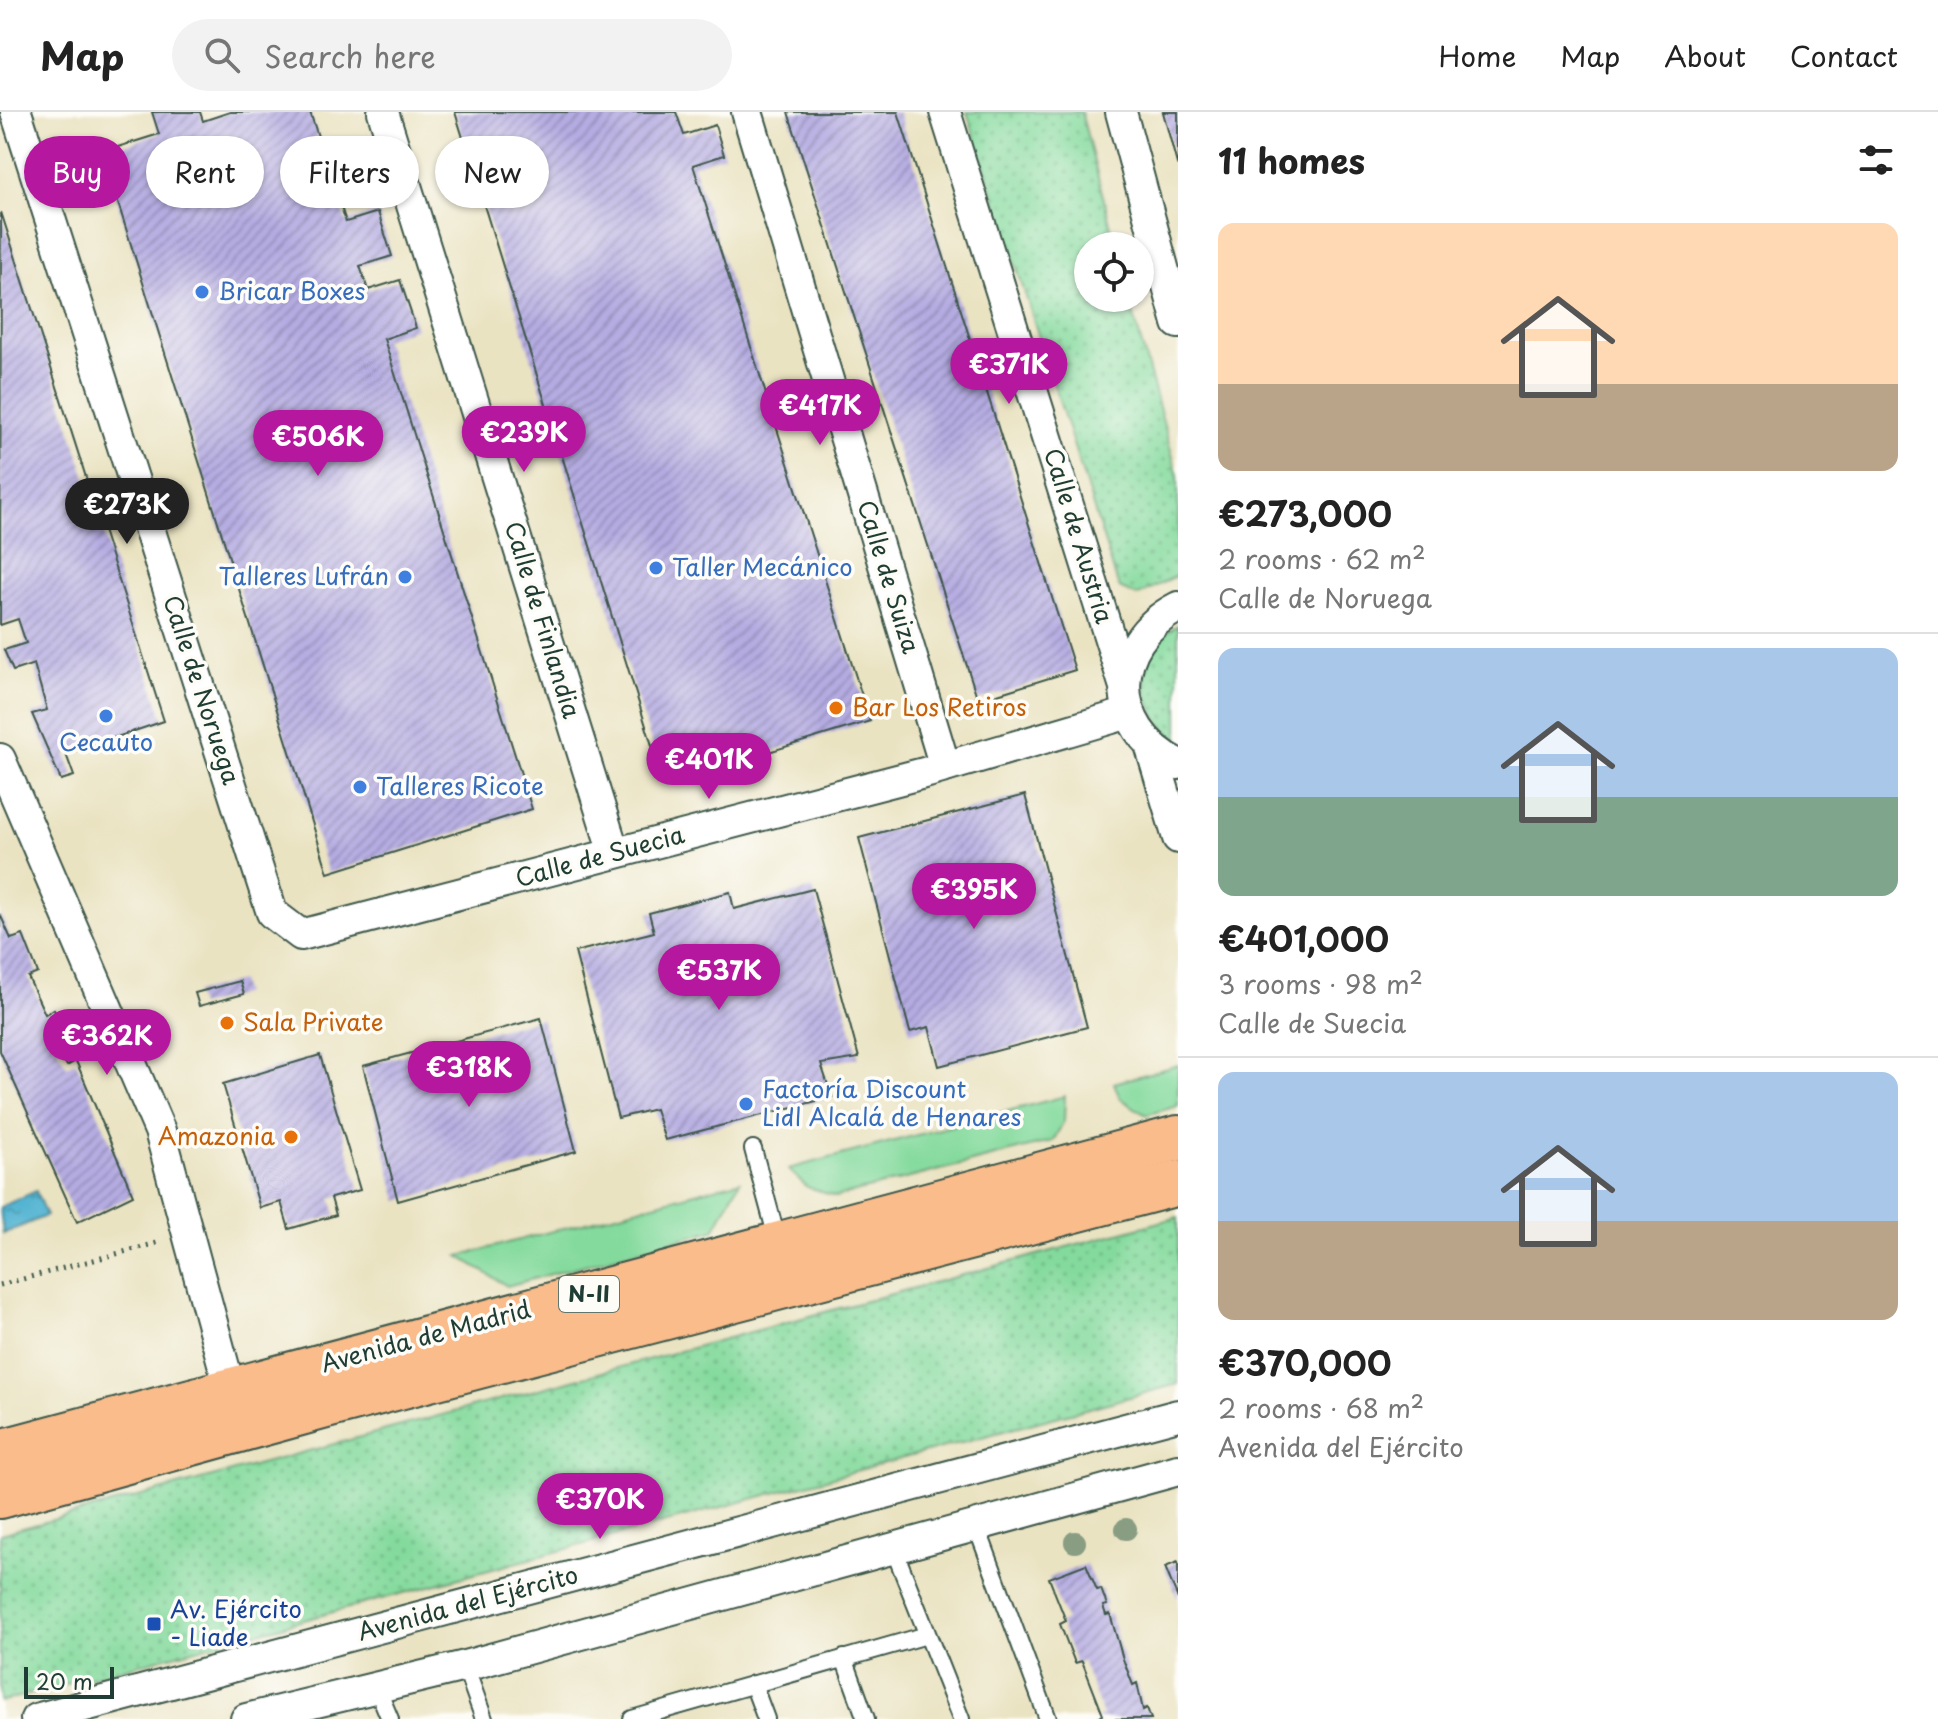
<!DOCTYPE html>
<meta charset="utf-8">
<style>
body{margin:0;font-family:"Playpen Sans",sans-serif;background:#f2f2f2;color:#222;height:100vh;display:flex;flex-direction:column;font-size:30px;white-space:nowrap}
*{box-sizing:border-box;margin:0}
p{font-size:26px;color:#767676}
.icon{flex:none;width:44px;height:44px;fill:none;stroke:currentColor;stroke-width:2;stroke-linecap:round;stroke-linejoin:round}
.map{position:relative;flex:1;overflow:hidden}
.details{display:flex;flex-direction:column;background:#fff;width:760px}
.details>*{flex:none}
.guide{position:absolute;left:24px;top:24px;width:760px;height:72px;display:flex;gap:16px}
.buttons{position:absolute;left:1074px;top:120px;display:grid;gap:16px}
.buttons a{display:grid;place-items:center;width:80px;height:80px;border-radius:50%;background:#fff;box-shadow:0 2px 6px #0004;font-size:40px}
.scale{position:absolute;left:24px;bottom:20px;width:90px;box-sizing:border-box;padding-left:8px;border:4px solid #1f3d34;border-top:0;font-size:22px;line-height:28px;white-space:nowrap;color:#1f3d34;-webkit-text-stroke:6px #fdfcf7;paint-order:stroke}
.price{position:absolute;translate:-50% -68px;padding:0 18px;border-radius:28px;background:#b5179e;color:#fff;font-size:26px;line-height:52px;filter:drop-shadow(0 2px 4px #0008)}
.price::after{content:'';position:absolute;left:50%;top:48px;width:24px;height:18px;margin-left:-12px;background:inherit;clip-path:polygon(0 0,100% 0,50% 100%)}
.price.on{background:#222;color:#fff}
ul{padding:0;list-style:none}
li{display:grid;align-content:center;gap:16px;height:424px;padding:0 40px}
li+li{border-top:2px solid #e0e0e0}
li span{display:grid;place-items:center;height:248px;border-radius:16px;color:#555}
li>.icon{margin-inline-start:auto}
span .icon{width:144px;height:144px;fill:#fffc;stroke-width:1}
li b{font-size:34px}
h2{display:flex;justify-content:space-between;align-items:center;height:96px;padding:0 40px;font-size:34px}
.chip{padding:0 28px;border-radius:36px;background:#fff;box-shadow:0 2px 6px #0004;font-size:28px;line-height:72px}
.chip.on{background:#b5179e;color:#fff}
header{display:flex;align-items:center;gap:48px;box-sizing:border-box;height:112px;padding:0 40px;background:#fff;border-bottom:2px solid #e0e0e0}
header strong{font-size:38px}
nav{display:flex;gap:44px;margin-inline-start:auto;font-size:28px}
.search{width:560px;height:72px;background:#f2f2f2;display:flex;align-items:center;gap:20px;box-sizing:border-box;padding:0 28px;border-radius:44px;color:#767676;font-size:30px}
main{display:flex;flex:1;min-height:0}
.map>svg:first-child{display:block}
</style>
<header>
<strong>Map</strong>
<div class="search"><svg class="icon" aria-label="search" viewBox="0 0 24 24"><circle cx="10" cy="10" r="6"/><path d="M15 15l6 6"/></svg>Search here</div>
<nav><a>Home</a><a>Map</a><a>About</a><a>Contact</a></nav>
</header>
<main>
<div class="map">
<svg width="1178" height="1607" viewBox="0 0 1178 1607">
<defs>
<pattern id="grass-dots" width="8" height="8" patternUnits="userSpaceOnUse" patternTransform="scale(2)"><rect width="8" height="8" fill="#84da9d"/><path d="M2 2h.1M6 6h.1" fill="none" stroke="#6bb281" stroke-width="1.8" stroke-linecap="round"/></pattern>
<pattern id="water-ripples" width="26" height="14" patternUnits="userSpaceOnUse" patternTransform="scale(2)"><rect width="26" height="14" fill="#53b4d2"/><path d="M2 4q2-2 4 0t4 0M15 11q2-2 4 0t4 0" fill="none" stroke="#4494ab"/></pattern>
<pattern id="building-hatch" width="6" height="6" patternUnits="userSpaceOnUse" patternTransform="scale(2)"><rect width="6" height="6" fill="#b5ace2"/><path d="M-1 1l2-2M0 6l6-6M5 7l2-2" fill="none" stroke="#938db8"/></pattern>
</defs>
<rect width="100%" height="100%" fill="#fdfcf7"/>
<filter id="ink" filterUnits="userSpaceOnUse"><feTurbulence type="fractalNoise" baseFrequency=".0125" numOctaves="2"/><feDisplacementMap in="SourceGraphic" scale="16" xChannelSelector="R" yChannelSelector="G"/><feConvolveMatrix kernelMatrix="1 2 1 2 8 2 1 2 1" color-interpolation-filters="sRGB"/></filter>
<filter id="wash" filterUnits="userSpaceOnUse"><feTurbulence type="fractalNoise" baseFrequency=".006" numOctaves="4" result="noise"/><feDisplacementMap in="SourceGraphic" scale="32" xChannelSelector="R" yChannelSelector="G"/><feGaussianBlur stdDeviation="1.8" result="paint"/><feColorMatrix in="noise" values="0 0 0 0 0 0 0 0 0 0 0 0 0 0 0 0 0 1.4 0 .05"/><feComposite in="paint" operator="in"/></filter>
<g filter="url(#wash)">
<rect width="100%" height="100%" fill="#eae3c2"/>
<g fill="url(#grass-dots)" stroke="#528c68" stroke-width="2">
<polygon points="967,0 1081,0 1116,134 1088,134 1088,186 1129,186 1178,364 1178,463 1137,484 1119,476"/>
<path d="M1178,513V627C1138,602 1130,536 1178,513Z"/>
<polygon points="1178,1105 1178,1272 0,1590 0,1422"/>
</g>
<g fill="#84da9d" stroke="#528c68" stroke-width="2">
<polygon points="1178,953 1178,994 1146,1003 1120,986 1114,971"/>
<polygon points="1065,984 1064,1009 1053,1029 836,1085 807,1075 788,1057"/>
<polygon points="740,1069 714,1118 507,1174 459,1144"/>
</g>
<polygon fill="url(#water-ripples)" stroke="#397883" stroke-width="2" points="36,1079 46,1104 3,1122 0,1095"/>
<g id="blocks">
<g fill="url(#building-hatch)">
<polygon points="152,0 200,0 203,9 230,0 310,0 346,110 378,100 392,144 360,154 368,178 400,168 416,216 384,227 532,697 328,761 102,40 159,22"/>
<polygon points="455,0 676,0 684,23 715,13 724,43 693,53 870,609 664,672"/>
<polygon points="788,0 898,0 1075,558 978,588"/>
<polygon points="1163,0 1178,0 1178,51 1177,52"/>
<polygon points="1,100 164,609 66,642 74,664 61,668 32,602 47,598 34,552 13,559 4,538 26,531 18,507 0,513"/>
<polygon points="1025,683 1087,915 939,954 929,915 910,920 859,726"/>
<polygon points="813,777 859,946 821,952 832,985 665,1028 655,997 618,1006 575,840 654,820 649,801 730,780 734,797"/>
<polygon points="0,802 11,827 23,823 38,861 28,865 45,902 54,897 66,932 57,937 67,954 76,949 133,1083 77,1110 0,939"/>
<polygon points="240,869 244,882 199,894 195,881"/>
<polygon points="541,906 576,1039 398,1089 363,954"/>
<polygon points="320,943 360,1078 331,1086 336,1103 289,1117 281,1090 260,1096 223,972"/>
<polygon points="1178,1450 1178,1487 1165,1455"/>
<polygon points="1086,1452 1097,1478 1101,1477 1107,1493 1103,1494 1106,1503 1110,1502 1123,1547 1133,1573 1137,1571 1143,1598 1147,1596 1151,1607 1096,1607 1103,1603 1082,1549 1075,1551 1060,1512 1066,1509 1049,1466"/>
</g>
</g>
</g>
<g filter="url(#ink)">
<use href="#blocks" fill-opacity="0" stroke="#3d5649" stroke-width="2"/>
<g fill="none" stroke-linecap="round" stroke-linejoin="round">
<g stroke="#3d5649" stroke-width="20">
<g id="service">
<polyline points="753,1037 778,1130"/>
<polyline points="976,1413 1048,1607"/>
<polyline points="893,1435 961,1607"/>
<polyline points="844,1546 866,1607"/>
<polyline points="465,1554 484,1607"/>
<polyline points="753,1572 766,1607"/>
<polyline points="377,1576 390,1607"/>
<polyline points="632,1607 927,1523"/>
</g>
</g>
<g stroke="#3d5649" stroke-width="34">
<g id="minor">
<polyline points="16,0 272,801 301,823 928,660 1129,601"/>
<polyline points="383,0 614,741"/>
<polyline points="747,0 945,655"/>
<polyline points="945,0 1124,572"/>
<polyline points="1121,0 1178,211"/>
<path d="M1178,495C1108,531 1107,616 1178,652"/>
<polyline points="1151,636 1178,726"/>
<polyline points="0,647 160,1019 230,1277"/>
<polyline points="36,1607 1178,1303"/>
<polyline points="246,1607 465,1554 1178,1358"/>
</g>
</g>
<g stroke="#3d5649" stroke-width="48">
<g id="primary">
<polyline points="0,1340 1178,1026"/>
<polyline points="0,1384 322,1295 1178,1071"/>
</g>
</g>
<polyline stroke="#3d5649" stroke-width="5" stroke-dasharray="2 6" stroke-linecap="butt" points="0,1173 161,1130"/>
<use href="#service" stroke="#fff" stroke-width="16"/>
<use href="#minor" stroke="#fff" stroke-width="30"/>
<use href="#primary" stroke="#fabc8b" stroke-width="44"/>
</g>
<g fill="#889d82">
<circle cx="1126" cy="1417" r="11"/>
<circle cx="1075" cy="1430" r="11"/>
</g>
</g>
<g fill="#3f7fe0" stroke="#fdfcf7" stroke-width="3">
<circle cx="202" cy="180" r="8"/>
<circle cx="656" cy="456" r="8"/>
<circle cx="405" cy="465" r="8"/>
<circle cx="106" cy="604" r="8"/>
<circle cx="360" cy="675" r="8"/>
<circle cx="746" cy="992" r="8"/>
</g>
<g fill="#e8710a" stroke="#fdfcf7" stroke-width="3">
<circle cx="836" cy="596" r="8"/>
<circle cx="227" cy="911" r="8"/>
<circle cx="291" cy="1025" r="8"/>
</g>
<rect fill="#1a4fb4" stroke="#fdfcf7" stroke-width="3" x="146" y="1504" width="16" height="16" rx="4"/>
<g text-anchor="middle" stroke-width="7" stroke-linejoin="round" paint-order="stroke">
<rect fill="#fdfcf7" stroke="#62766e" stroke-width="2" x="559" y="1164" width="60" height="36" rx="6"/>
<g font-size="22" font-weight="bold" fill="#1f3d34">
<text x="589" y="1190">N-II</text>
</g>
<g font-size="24" fill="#366cbe" stroke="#fdfcf7" text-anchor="start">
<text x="218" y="188">Bricar Boxes</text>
<text x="672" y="464">Taller Mecánico</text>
<text x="389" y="473" text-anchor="end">Talleres Lufrán</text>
<text x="106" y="639" text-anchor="middle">Cecauto</text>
<text x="376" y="683">Talleres Ricote</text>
<text x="762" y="986">Factoría Discount<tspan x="762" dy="28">Lidl Alcalá de Henares</tspan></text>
</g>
<g font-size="24" fill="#1f3d34" stroke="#fdfcf7">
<text transform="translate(1078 424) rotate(73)" y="8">Calle de Austria</text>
<text transform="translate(888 465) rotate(73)" y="8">Calle de Suiza</text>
<text transform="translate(542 508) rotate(73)" y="8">Calle de Finlandia</text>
<text transform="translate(201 578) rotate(72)" y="8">Calle de Noruega</text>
<text transform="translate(600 745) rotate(-15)" y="8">Calle de Suecia</text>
<text transform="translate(426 1225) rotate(-15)" y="8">Avenida de Madrid</text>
<text transform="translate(468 1492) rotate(-15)" y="8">Avenida del Ejército</text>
</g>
<g font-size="24" fill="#c56008" stroke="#fdfcf7" text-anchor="start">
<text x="852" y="604">Bar Los Retiros</text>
<text x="243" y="919">Sala Private</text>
<text x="275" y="1033" text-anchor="end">Amazonia</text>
</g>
<g font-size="24" fill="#164399" stroke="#fdfcf7" text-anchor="start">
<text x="170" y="1506">Av. Ejército<tspan x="170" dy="28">- Liade</tspan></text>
</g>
</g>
</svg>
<div class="buttons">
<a><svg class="icon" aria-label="locate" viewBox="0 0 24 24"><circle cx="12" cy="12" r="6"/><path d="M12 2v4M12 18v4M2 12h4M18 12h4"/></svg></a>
</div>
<div class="scale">20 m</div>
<b class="price" style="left:1009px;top:294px">€371K</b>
<b class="price" style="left:820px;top:335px">€417K</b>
<b class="price" style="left:524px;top:362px">€239K</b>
<b class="price" style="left:318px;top:366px">€506K</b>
<b class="price on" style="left:127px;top:434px">€273K</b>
<b class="price" style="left:709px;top:689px">€401K</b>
<b class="price" style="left:974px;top:819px">€395K</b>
<b class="price" style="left:719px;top:900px">€537K</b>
<b class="price" style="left:107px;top:965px">€362K</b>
<b class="price" style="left:469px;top:997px">€318K</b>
<b class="price" style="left:600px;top:1429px">€370K</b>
<div class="guide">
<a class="chip on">Buy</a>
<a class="chip">Rent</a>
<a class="chip">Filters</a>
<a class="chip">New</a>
</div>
</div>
<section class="details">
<h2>11 homes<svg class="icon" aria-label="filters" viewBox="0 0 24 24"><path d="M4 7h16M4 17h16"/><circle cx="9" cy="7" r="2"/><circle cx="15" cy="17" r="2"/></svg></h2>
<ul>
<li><span style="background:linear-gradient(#ffd9b3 65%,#b9a48a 0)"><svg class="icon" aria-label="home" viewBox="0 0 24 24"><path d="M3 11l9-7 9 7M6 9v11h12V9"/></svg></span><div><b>€273,000</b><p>2 rooms · 62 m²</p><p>Calle de Noruega</p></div></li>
<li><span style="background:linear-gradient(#a9c7e8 60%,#7fa58c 0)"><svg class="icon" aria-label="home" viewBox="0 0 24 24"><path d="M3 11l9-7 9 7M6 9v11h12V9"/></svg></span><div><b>€401,000</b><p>3 rooms · 98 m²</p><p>Calle de Suecia</p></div></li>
<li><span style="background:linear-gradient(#a9c7e8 60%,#b9a48a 0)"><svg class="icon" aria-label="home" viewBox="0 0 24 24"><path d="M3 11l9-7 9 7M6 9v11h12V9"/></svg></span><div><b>€370,000</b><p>2 rooms · 68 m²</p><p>Avenida del Ejército</p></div></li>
</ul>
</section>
</main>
